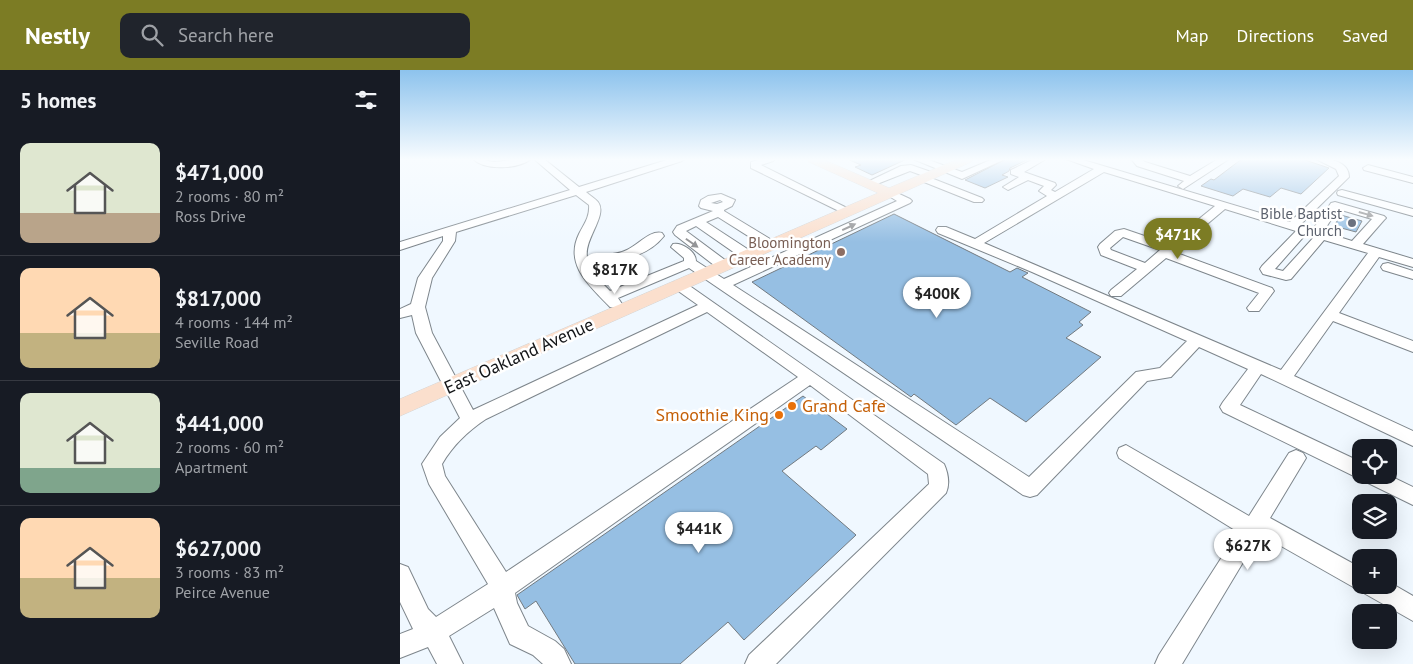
<!DOCTYPE html>
<meta charset="utf-8">
<style>
body{margin:0;font-family:"PT Sans",sans-serif;background:#20242c;color:#f1f3f6;height:100vh;display:flex;flex-direction:column;font-size:19px;white-space:nowrap}
*{box-sizing:border-box;margin:0}
p{font-size:16px;color:#9ea1a6}
.icon{flex:none;width:28px;height:28px;fill:none;stroke:currentColor;stroke-width:2;stroke-linecap:round;stroke-linejoin:round}
.map{position:relative;flex:1;overflow:hidden}
.side{display:flex;flex-direction:column;background:#171b24;width:400px}
.side>*{flex:none}
.fabs{position:absolute;left:952px;top:369px;display:grid;gap:10px}
.fabs a{display:grid;place-items:center;width:45px;height:45px;border-radius:10px;background:#171b24;box-shadow:0 5px 20px #0002;font-size:25px}
.price{position:absolute;translate:-50% -42px;padding:0 11px;border-radius:18px;background:#fff;color:#222;font-size:16px;line-height:32px;filter:drop-shadow(0 1px 2px #0008)}
.price::after{content:'';position:absolute;left:50%;top:30px;width:15px;height:11px;margin-left:-8px;background:inherit;clip-path:polygon(0 0,100% 0,50% 100%)}
.price.current{background:#7c7c24;color:#fff}
ul{padding:0;list-style:none}
li{display:flex;align-items:center;gap:15px;height:125px;padding:0 20px}
li+li{border-top:1px solid #363941}
li span{display:grid;place-items:center;flex:none;width:140px;height:100px;border-radius:10px;color:#555}
li>.icon{margin-inline-start:auto}
span .icon{width:60px;height:60px;fill:#fffc;stroke-width:1}
li b{font-size:21px}
h2{display:flex;justify-content:space-between;align-items:center;height:60px;padding:0 20px;font-size:21px}
header{display:flex;align-items:center;gap:30px;box-sizing:border-box;height:70px;padding:0 25px;background:#7c7c24;color:#fff}
header strong{font-size:24px}
nav{display:flex;gap:28px;margin-inline-start:auto;font-size:18px}
.search{width:350px;height:45px;background:#20242c;display:flex;align-items:center;gap:12px;box-sizing:border-box;padding:0 18px;border-radius:10px;color:#9ea1a6;font-size:19px}
main{display:flex;flex:1;min-height:0}
.map>svg:first-child{display:block}
</style>
<header>
<strong>Nestly</strong>
<div class="search"><svg class="icon" aria-label="search" viewBox="0 0 24 24"><circle cx="10" cy="10" r="6"/><path d="M15 15l6 6"/></svg>Search here</div>
<nav><a>Map</a><a>Directions</a><a>Saved</a></nav>
</header>
<main>
<section class="side">
<h2>5 homes<svg class="icon" aria-label="filters" viewBox="0 0 24 24"><path d="M4 7h16M4 17h16"/><circle cx="9" cy="7" r="2"/><circle cx="15" cy="17" r="2"/></svg></h2>
<ul>
<li><span style="background:linear-gradient(#dfe7d0 70%,#b9a48a 0)"><svg class="icon" aria-label="home" viewBox="0 0 24 24"><path d="M3 11l9-7 9 7M6 9v11h12V9"/></svg></span><div><b>$471,000</b><p>2 rooms · 80 m²</p><p>Ross Drive</p></div></li>
<li><span style="background:linear-gradient(#ffd9b3 65%,#c2b280 0)"><svg class="icon" aria-label="home" viewBox="0 0 24 24"><path d="M3 11l9-7 9 7M6 9v11h12V9"/></svg></span><div><b>$817,000</b><p>4 rooms · 144 m²</p><p>Seville Road</p></div></li>
<li><span style="background:linear-gradient(#dfe7d0 75%,#7fa58c 0)"><svg class="icon" aria-label="home" viewBox="0 0 24 24"><path d="M3 11l9-7 9 7M6 9v11h12V9"/></svg></span><div><b>$441,000</b><p>2 rooms · 60 m²</p><p>Apartment</p></div></li>
<li><span style="background:linear-gradient(#ffd9b3 60%,#c2b280 0)"><svg class="icon" aria-label="home" viewBox="0 0 24 24"><path d="M3 11l9-7 9 7M6 9v11h12V9"/></svg></span><div><b>$627,000</b><p>3 rooms · 83 m²</p><p>Peirce Avenue</p></div></li>
</ul>
</section>
<div class="map">
<svg width="1013" height="594" viewBox="0 0 1013 594">
<rect width="100%" height="100%" fill="#f0f8ff"/>
<g fill="#96bfe3" stroke="#727a80">
<polygon points="445,88 509,88 472,105 455,97 461,95"/>
<polygon points="608,88 631,88 610,98 609,101 602,105 608,107 585,118 565,110"/>
<polygon points="843,88 899,88 929,98 901,124 881,118 870,127 843,119 833,126 801,116 811,109 814,110"/>
<polygon points="494,144 610,202 617,198 628,203 622,207 691,242 679,252 683,255 666,268 701,287 626,352 590,328 556,355 514,324 511,327 352,212"/>
<polygon points="941,145 962,151 956,162 934,156"/>
<polygon points="403,326 447,359 421,380 416,376 382,401 456,465 344,570 328,552 280,594 175,594 136,531 125,539 117,525"/>
</g>
<g fill="none" stroke-linecap="round" stroke-linejoin="round">
<g stroke="#7e868c" stroke-width="2">
<g id="minor">
<path d="M73,89C81,88 86,91 93,92C106,92 118,87 131,89C119,99 85,101 73,89Z"/>
<path d="M134,89H144L179,117L270,89H284L282,91L186,122C189,125 195,128 198,132C208,145 184,169 187,187C200,185 215,186 227,180C238,175 250,160 262,163L264,166C246,189 216,191 189,194L196,207L210,221L284,191V188L271,177L273,174C282,172 296,182 296,191L324,209L497,131L484,123L485,121H493L510,129L512,131L510,133L333,215L629,407L736,302L760,298L787,271L632,202L538,163L536,160L538,157H546L575,169L647,126L639,121L644,116L628,110L608,120L603,117L619,107L611,104V100L634,89H646L624,102L655,113L656,115L651,120L655,122L694,99L666,89H680L890,152L939,106L936,99L916,89C928,88 949,91 949,107L900,155L913,159L931,133L935,132L984,146L986,148L984,150L963,174L1013,189V197L979,187L939,243L1013,271V282L933,251L894,306L1013,361V376L861,304L840,335L961,392V405H988L1013,417V435L823,342L820,337L823,332L848,299L799,277L771,307L747,311L637,425L630,427L623,425L289,198L218,228L222,234L220,237H210C190,216 164,195 179,164C184,154 190,147 189,135L176,125L56,162L55,171L32,208L25,237L32,263L73,340L298,235L274,218L272,215L274,212H284L544,394C548,403 550,414 546,423L376,594H345L349,585L529,414L528,404L410,315L115,523L117,533L128,556L155,571L164,579L171,594H143L133,585L110,574L94,538L49,566L63,594H37L28,577L0,588V564L13,559L0,532V494L8,497L28,539L36,547L88,514L29,414L22,394L40,367L60,348L16,263L12,245L0,248V239L11,234L18,208L43,171V166L0,180V172L170,120ZM704,102L815,136L768,174L724,159L715,161L700,174L698,177L701,185L737,199L711,220L709,223L711,226H721L766,188L859,223L847,238L849,241H859L874,221L872,218L774,182L825,139L896,161L862,196L860,199L863,204L886,210L891,209L924,170L968,183L881,300L584,173ZM938,139L972,149L952,171L923,162ZM906,164L914,167L883,201L875,199ZM723,167L760,180L745,193L711,180L710,178ZM307,242L398,307L106,502L45,406L42,394C53,375 68,361 86,349Z"/>
<polygon points="362,89 375,89 373,91 361,95 453,141 451,143 443,143 351,98 351,92"/>
<polygon points="513,89 526,89 562,102 593,89 605,89 562,109"/>
<polygon points="731,89 741,89 745,92 790,106 818,89 829,89 783,119 778,116 784,111 737,96"/>
<polygon points="511,95 534,103 535,105 531,108 582,128 584,130 582,132 574,132 519,110 518,108 521,105 510,101 472,116 468,117 463,114 501,96"/>
<polygon points="968,95 1013,107 1013,113 964,100 963,98"/>
<polygon points="942,120 1013,139 1013,146 938,125 937,123 938,121"/>
<path d="M321,124L335,130L332,136L324,140V141L375,172L377,175L375,178H367L318,147L306,152L352,182L353,185L352,188H342L296,156L286,161L329,193L331,196L324,200L319,199L275,165L273,162L277,156L313,141L301,138L299,136L301,130L308,126ZM320,130L323,132L317,134L311,133Z"/>
<polygon points="988,193 1013,201 1013,209 983,200 981,197 983,194"/>
<polygon points="726,375 849,446 889,383 896,380 903,383 906,388 870,448 961,498 961,515 989,515 989,512 1013,526 1013,551 860,464 782,594 755,594 759,585 838,462 719,388 717,383 719,378"/>
</g>
</g>
<g stroke="#d4d5d5" stroke-width="1">
<polygon id="major" points="407,89 422,89 489,118 558,89 573,89 571,92 0,346 0,329 478,123 409,92"/>
</g>
<use href="#minor" fill="#fff" fill-rule="evenodd"/>
<use href="#major" fill="#fbdfcd" fill-rule="evenodd"/>
</g>
<defs><path id="oneway-solid" d="M-6-.8H1V-3.2L6.5 0L1 3.2V.8H-6Z" transform="scale(1.25)"/></defs>
<g fill="#949597">
<use href="#oneway-solid" transform="translate(966 144) rotate(16)"/>
<use href="#oneway-solid" transform="translate(449 157) rotate(-25)"/>
<use href="#oneway-solid" transform="translate(292 173) rotate(35)"/>
</g>
<linearGradient id="sky" x2="0" y2="1"><stop stop-color="#8dc3ed"/><stop offset="0.52" stop-color="#f8fcff"/><stop offset="1" stop-color="#f8fcff" stop-opacity="0"/></linearGradient>
<rect width="1013" height="172" fill="url(#sky)"/>
<circle fill="#6b7280" stroke="#fff" stroke-width="2" cx="952" cy="153" r="5"/>
<circle fill="#8d6e63" stroke="#fff" stroke-width="2" cx="441" cy="182" r="5"/>
<g fill="#e8710a" stroke="#fff" stroke-width="2">
<circle cx="392" cy="336" r="5"/>
<circle cx="379" cy="345" r="5"/>
</g>
<g text-anchor="middle" stroke-width="5" stroke-linejoin="round" paint-order="stroke">
<g font-size="15" fill="#5b616d" stroke="#fff" text-anchor="end">
<text x="942" y="149">Bible Baptist<tspan x="942" dy="17">Church</tspan></text>
</g>
<g font-size="15" fill="#785e54" stroke="#fff" text-anchor="end">
<text x="431" y="178">Bloomington<tspan x="431" dy="17">Career Academy</tspan></text>
</g>
<g font-size="18" fill="#121417" stroke="#fff">
<text transform="translate(119 286) rotate(-24)" y="6">East Oakland Avenue</text>
</g>
<g font-size="18" fill="#c56008" stroke="#fff" text-anchor="start">
<text x="402" y="342">Grand Cafe</text>
<text x="369" y="351" text-anchor="end">Smoothie King</text>
</g>
</g>
</svg>
<div class="fabs">
<a><svg class="icon" aria-label="locate" viewBox="0 0 24 24"><circle cx="12" cy="12" r="6"/><path d="M12 2v4M12 18v4M2 12h4M18 12h4"/></svg></a>
<a><svg class="icon" aria-label="layers" viewBox="0 0 24 24"><path d="M12 4l9 5-9 5-9-5zM3 14l9 5 9-5"/></svg></a>
<a>+</a>
<a>−</a>
</div>
<b class="price current" style="left:778px;top:190px">$471K</b>
<b class="price" style="left:215px;top:225px">$817K</b>
<b class="price" style="left:537px;top:249px">$400K</b>
<b class="price" style="left:299px;top:484px">$441K</b>
<b class="price" style="left:848px;top:501px">$627K</b>
</div>
</main>
